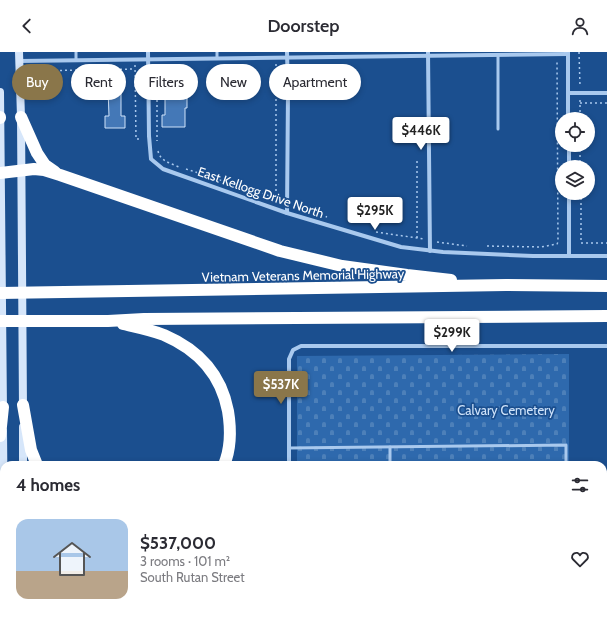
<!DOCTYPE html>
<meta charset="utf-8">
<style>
body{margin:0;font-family:Cabin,sans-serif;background:#f7f7f7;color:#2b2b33;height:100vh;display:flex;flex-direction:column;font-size:15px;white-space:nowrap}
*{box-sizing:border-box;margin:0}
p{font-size:13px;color:#7c7c81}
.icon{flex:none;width:22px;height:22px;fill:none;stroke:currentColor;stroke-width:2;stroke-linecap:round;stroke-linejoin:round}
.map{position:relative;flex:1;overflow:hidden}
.drawer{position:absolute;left:0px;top:409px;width:607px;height:156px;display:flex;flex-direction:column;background:#fff;border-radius:12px 12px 0 0;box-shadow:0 2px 6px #0003}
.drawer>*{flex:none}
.guide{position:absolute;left:12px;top:12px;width:400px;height:36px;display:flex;gap:8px}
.tools{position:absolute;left:555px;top:60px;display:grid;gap:8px}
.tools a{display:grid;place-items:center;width:40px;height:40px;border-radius:50%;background:#fff;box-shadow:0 2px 6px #0003;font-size:20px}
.price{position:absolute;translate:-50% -34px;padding:0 9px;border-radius:4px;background:#fff;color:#222;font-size:13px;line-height:26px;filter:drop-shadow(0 1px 2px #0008)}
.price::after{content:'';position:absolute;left:50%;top:24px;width:12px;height:9px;margin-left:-6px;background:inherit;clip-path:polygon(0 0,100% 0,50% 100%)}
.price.selected{background:#8a764a;color:#fff}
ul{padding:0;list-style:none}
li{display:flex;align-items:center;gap:12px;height:100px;padding:0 16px}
li span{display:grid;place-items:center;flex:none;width:112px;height:80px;border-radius:12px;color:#555}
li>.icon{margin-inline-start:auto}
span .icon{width:48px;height:48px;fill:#fffc;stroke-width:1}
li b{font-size:17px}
h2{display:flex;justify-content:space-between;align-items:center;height:48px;padding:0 16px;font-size:17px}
.tag{padding:0 14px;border-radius:18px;background:#fff;box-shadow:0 2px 6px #0003;font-size:14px;line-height:36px}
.tag.selected{background:#8a764a;color:#fff}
header{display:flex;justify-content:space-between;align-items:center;height:52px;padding:0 16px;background:#fff;font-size:18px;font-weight:600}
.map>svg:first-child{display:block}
</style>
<header><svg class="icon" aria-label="back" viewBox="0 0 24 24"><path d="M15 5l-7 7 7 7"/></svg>Doorstep<svg class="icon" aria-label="person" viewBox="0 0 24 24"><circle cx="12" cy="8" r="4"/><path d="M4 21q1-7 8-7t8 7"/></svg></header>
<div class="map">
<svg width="607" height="565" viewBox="0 0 607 565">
<defs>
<pattern id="cemetery-stones" width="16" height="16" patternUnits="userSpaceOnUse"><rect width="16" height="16" fill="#2e69ad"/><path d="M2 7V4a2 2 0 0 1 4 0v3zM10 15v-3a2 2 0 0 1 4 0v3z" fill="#4d80b9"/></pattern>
</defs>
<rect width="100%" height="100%" fill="#1b4f8f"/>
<g fill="url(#cemetery-stones)">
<polygon points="569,302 569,413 297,413 297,304"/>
<rect x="296" y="561" width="273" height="4"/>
</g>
<g fill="#4478b7" stroke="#cfe3fa">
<polygon points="165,22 191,22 191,35 187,35 187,56 185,56 185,75 162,75 162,63 165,63"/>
<polygon points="104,24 121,24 121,64 125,64 125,76 105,76 105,64 109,64 108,37 104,37"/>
</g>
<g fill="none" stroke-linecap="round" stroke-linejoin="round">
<g stroke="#a9c9ee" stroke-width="1.5" stroke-dasharray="2 3" stroke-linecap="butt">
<polyline points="579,0 580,34"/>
<polyline points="276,12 276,146"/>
<polyline points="135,13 136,87 140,87"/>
<polyline points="157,13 157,89"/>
<polyline points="30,19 135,17"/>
<polyline points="580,48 580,67"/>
<polyline points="580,51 607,51"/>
<polyline points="580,93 580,115"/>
<path d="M158,99C160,109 170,111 179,115"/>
<polyline points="186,117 282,148"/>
<polyline points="581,141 581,191 607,191"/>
<polyline points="293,152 327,165"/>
<polyline points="376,180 424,187"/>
<polyline points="417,186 417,106"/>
<polyline points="437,190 467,194"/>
<polyline points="487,194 541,195 557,192 558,190 557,8"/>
<polyline points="34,561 34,565"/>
<polyline points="139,561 139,565"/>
<polyline points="159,561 159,565"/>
</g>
<g stroke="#a9c9ee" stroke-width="3">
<polyline points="76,0 76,8"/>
<polyline points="217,0 217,6"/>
<polyline points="498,77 498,3"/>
<polyline points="390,395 390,413"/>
<polyline points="289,396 566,393 566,413"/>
<polyline points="391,561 392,565 565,564"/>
</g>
<g stroke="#a9c9ee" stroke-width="4">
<polyline points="148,0 149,84 151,107 163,117 287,161 401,195 443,200 533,204 607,204"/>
<polyline points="287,0 288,40 287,161"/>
<polyline points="428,0 430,199"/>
<polyline points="568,0 568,67"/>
<polyline points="19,9 567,2"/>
<polyline points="568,41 607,41"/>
<polyline points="569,93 569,115"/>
<polyline points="569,141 569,204"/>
<polyline points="289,413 289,307 293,298 301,294 607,294"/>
<polyline points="290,561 290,565"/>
</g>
<g stroke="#d6e6fa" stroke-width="8">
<polyline points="19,0 21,65 23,357"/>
<polyline points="0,40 3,359"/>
<polyline points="23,375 23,413"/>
<polyline points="2,565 4,483 3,379"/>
<polyline points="23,565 23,561"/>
</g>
<g stroke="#fff" stroke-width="12">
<polyline points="21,65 37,101 45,113 55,120"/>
<polyline points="0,66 0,65"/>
<polyline points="0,121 34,117 44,118 60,123 280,199 342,214 407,223 451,228"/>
<polyline points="0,241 506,233 607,234"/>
<polyline points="0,269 108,269 144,267 607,264"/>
<path d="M123,272C136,275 151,278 164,283C199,298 221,322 228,359C231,377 231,396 224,413"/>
<polyline points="23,353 31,398 37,413"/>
<polyline points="0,384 3,355"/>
<polyline points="0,482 4,483"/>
</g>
</g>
<g text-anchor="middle" stroke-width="3.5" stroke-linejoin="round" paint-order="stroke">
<g font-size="13" fill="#fff" stroke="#1b4f8f">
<text transform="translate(261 140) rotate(19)" y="5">East Kellogg Drive North</text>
<text transform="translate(303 223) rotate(-1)" y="5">Vietnam Veterans Memorial Highway</text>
</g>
<g font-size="13" fill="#cfe3fa" stroke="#1b4f8f">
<text x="506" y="363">Calvary Cemetery</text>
</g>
</g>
</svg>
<div class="tools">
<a><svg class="icon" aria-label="locate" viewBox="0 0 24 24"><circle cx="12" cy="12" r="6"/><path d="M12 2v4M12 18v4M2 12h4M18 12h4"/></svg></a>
<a><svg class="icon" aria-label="layers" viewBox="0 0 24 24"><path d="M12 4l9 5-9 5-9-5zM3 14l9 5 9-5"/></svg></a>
</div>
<b class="price" style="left:421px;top:99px">$446K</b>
<b class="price" style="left:375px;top:179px">$295K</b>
<b class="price" style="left:452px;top:301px">$299K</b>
<b class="price selected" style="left:281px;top:353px">$537K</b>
<div class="guide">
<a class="tag selected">Buy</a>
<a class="tag">Rent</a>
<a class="tag">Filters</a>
<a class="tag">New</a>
<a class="tag">Apartment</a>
</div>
<section class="drawer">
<h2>4 homes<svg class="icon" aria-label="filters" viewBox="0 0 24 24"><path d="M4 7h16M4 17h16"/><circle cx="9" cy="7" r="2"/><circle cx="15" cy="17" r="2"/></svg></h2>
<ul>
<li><span style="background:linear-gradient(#a9c7e8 65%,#b9a48a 0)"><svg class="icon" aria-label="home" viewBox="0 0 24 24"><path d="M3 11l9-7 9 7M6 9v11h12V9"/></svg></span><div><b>$537,000</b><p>3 rooms · 101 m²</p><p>South Rutan Street</p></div><svg class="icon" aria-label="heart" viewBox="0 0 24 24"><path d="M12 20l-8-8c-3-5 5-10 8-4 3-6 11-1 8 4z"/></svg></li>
</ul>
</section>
</div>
